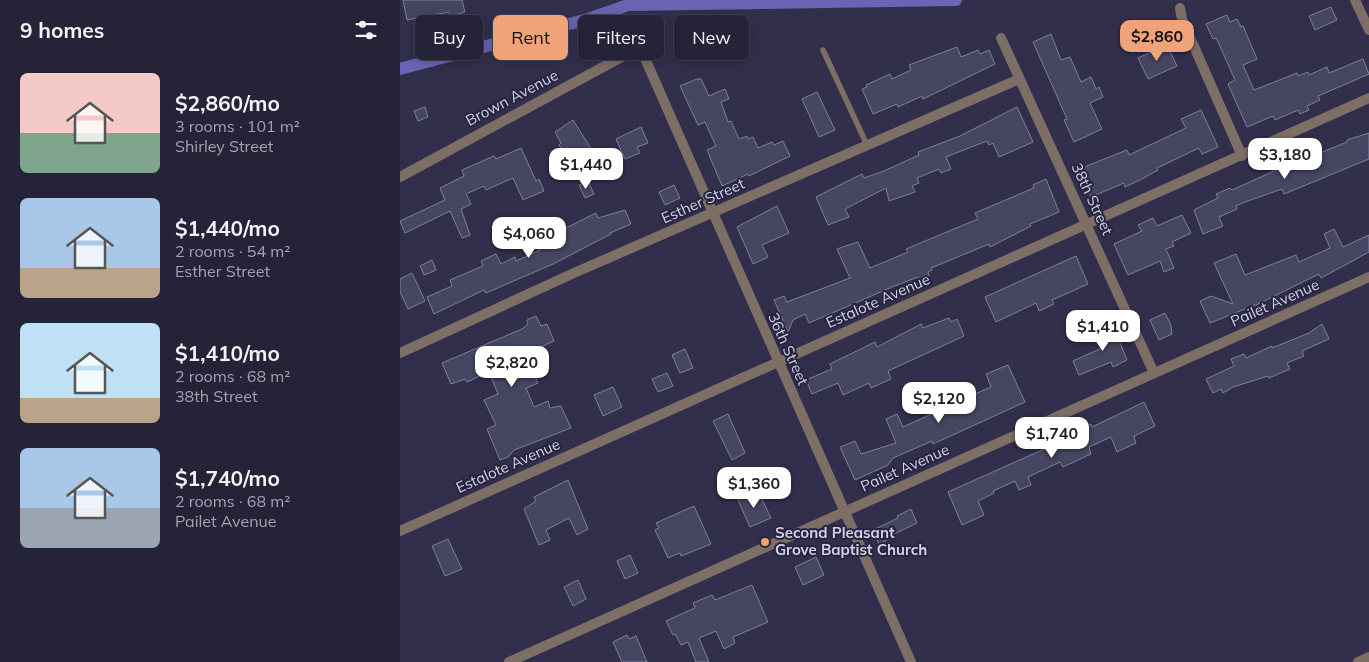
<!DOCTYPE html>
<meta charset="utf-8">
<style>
body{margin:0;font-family:Mulish,sans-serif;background:#2d2b40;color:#f1f3f6;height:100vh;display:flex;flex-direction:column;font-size:19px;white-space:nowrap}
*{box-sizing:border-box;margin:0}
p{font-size:16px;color:#a3a4ae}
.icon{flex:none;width:28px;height:28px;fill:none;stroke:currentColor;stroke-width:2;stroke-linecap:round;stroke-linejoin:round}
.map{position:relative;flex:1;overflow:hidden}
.sheet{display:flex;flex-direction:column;background:#252338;width:400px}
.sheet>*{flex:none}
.top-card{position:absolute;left:15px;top:15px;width:475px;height:45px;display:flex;gap:10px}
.price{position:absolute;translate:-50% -42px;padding:0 11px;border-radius:10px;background:#fff;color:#222;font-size:16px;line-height:32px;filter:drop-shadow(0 1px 2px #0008)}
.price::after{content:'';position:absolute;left:50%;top:30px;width:15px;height:11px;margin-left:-8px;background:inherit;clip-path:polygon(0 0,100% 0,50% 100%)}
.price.active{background:#f0a378;color:#111}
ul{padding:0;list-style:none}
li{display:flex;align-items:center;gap:15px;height:125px;padding:0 20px}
li span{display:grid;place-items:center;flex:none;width:140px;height:100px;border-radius:8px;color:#555}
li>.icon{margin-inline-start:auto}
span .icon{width:60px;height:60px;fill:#fffc;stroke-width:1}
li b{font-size:21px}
h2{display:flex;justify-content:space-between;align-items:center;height:60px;padding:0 20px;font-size:21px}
.pill{padding:0 18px;border-radius:8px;background:#252338;box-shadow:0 2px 12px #0003,0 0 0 1px #424053;font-size:18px;line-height:45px}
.pill.active{background:#f0a378;color:#111}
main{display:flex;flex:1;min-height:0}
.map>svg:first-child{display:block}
</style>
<main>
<section class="sheet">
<h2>9 homes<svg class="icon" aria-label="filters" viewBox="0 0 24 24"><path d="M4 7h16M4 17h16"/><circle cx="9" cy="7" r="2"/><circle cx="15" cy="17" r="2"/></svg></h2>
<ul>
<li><span style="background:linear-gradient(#f6c9c9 60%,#7fa58c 0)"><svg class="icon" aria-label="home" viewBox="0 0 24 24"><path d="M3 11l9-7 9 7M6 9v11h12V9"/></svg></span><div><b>$2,860/mo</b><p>3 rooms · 101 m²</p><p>Shirley Street</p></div></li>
<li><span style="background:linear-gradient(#a9c7e8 70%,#b9a48a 0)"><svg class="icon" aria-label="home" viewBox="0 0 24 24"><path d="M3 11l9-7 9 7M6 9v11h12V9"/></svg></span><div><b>$1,440/mo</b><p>2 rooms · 54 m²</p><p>Esther Street</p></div></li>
<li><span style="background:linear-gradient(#bfe0f5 75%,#b9a48a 0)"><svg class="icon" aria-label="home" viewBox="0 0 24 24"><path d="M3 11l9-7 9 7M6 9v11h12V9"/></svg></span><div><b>$1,410/mo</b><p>2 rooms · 68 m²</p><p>38th Street</p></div></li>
<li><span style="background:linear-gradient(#a9c7e8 60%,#9aa5b1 0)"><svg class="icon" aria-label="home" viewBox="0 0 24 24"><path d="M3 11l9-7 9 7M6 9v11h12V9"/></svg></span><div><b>$1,740/mo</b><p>2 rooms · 68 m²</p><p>Pailet Avenue</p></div></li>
</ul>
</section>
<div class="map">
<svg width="969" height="662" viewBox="0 0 969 662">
<rect width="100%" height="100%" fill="#312f4b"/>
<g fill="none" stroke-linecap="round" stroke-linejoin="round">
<polyline stroke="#6b64b4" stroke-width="12" points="0,69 188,19 228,5 556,0"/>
</g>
<g fill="#464562" stroke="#7e7e9e">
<polygon points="3,0 62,0 65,12 50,16 49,12 7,20"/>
<polygon points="931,7 937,20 915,30 909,16"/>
<polygon points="827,15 830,22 837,19 841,27 843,26 857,59 843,65 854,90 897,73 898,76 908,72 909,75 927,67 929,73 963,59 969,74 918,96 920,100 907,106 909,110 900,114 898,110 875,120 873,116 847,127 828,84 835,80 819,44 816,38 813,39 806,24"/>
<polygon points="651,34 661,60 670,57 681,82 691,77 696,89 699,87 703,97 690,103 702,129 674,142 664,120 667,119 633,42"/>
<polygon points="767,45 777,66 748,79 738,58"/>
<polygon points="557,47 561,57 578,50 580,54 589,50 595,64 523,99 522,96 498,107 497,104 473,114 462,89 467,87 466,85 490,74 492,79 511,70 509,65"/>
<polygon points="297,79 301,79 309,96 325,89 329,99 321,102 328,122 331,121 339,139 347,136 348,139 353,137 358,148 372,142 374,145 383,141 390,156 349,176 348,174 322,186 307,150 316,146 305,122 298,125 280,86"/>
<polygon points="417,92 435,130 419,137 402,99"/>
<polygon points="25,107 28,117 18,121 14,111"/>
<polygon points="617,107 633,142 599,157 593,143 589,145 587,141 579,144 546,157 551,169 541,173 539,169 517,178 519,183 512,186 515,192 489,201 486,188 445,209 449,217 428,225 416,197 462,174 464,178 484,171 519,155 518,152 560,136"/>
<polygon points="801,110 818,147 802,154 799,148 757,168 758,170 740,180 725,187 724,183 691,197 679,169 727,150 729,155 786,128 781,119"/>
<polygon points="173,120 192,150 184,153 187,157 172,166 159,145 161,143 155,132"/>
<polygon points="241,127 248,143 237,147 240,153 225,159 216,139"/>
<polygon points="969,133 969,159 884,194 882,189 845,202 836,206 837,209 819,217 823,226 803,234 794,210 818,198 816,194 830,188 832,190 914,153 915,155 947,142 947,140"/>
<polygon points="121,148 136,181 139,179 144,191 123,200 113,178 86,190 84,186 66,194 71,204 61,209 70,235 62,238 50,211 5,233 0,221 45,200 40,188 64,176 62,170 94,156 96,159"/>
<polygon points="646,179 659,212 630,224 631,226 590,247 589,244 531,268 532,270 528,272 529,276 520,280 518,277 492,287 409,323 405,314 393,320 388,332 374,300 384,296 387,302 450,278 437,249 458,242 470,268 508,252 506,249 578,219 575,213 634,188 633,185"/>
<polygon points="188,181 194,194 185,198 179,185"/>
<polygon points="274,185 280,198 265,205 259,192"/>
<polygon points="377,206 389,233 362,245 368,257 353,264 337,227"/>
<polygon points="225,210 231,224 210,233 211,234 153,264 86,293 84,290 34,314 27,297 52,286 50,280 83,266 81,261 96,254 101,264 115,257 116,261 140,250 133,234 145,229 148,237 196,213 198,218"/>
<polygon points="782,215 791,233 772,242 774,246 766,249 774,268 764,272 760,261 728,275 714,244 742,231 738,225 753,218 757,226"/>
<polygon points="934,229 943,247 969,235 969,252 921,278 919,274 858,304 810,323 800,301 811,296 833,304 814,263 836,254 845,275 896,255 899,262 930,248 924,234"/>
<polygon points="676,256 688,284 652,300 654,304 639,311 636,303 596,322 585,297"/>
<polygon points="32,260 36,270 24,275 20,266"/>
<polygon points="12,273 25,301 8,309 0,292 0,279"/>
<polygon points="765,313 771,325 772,334 759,340 750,320"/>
<polygon points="136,316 141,326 147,324 154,341 125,354 138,383 126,388 134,407 148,401 150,408 161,406 171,428 114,450 108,457 100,460 87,429 96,425 84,400 98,394 89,372 67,382 65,379 51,384 42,363 122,329 128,324 127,320"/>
<polygon points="549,318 551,322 557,319 564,336 488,371 491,379 471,388 469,383 443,395 438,383 412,394 406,380 432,369 430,364 475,342 477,347 521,324 523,328"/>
<polygon points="712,323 727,360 713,367 711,362 679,375 673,361 704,347 697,330"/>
<polygon points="922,324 929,339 902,351 904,356 887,363 890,369 869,378 868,376 833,387 823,393 821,389 813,393 806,379 834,366 831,359 844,354 846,358 872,346 872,348 909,333"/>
<polygon points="285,349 293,368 280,373 272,355"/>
<polygon points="608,365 625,402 533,444 532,441 493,458 488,465 455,480 440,447 455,441 461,454 496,443 486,419 497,414 503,427 536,412 537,416 568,402 566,398 591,387 586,374"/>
<polygon points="267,373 273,386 258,392 252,379"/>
<polygon points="213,387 222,407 203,416 194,395"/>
<polygon points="744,402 755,426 734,436 736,443 717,452 711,437 689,447 691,454 663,467 660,462 628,477 631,485 619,490 615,481 593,491 594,493 578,501 584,515 562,525 548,492 651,446 654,440 661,442 679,434 677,430 691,424 692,427"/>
<polygon points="328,414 345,453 332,460 313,421"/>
<polygon points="168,480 188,529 177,535 169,518 146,530 150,540 139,545 124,509 136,501 134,497"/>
<polygon points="358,491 371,518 350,527 337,498"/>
<polygon points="294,506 311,544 281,556 280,553 268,558 255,530 259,528 256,523"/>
<polygon points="511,509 517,523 492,535 493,537 479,544 473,530 498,518 497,516"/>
<polygon points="48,539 62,569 45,576 32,546"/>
<polygon points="230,555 238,573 225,579 217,561"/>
<polygon points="416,557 424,575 403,585 395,567"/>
<polygon points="178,580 186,599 173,606 164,587"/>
<polygon points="352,585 368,622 333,637 335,643 324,649 316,631 299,638 309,662 296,662 288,642 281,645 275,634 273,635 266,621 295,608 293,603 312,595 315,600"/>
<polygon points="227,635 229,639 236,636 247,662 222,662 213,642"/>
</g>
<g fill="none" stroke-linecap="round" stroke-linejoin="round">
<polyline stroke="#7d6e66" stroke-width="5.5" points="423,50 467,145"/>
<g stroke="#7d6e66" stroke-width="10">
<polyline points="955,0 969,30"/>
<polyline points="780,8 782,19 842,156"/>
<polyline points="601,38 754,373"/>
<polyline points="0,177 240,47 511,662"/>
<polyline points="0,353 174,273 619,79"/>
<polyline points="0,531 969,98"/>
<polyline points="109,662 969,277"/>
<polyline points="958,662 969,657"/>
</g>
</g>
<circle fill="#f0a378" stroke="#272540" stroke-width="2" cx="365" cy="542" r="5"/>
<g text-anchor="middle" stroke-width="4" stroke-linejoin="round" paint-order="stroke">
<g font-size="15" fill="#d1d1e3" stroke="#272540">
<text transform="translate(112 98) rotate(-28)" y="5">Brown Avenue</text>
<text transform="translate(692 199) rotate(65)" y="5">38th Street</text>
<text transform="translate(303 201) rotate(-24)" y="5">Esther Street</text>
<text transform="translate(478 301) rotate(-24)" y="5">Estalote Avenue</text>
<text transform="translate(875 303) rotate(-24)" y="5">Pailet Avenue</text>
<text transform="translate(388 349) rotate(66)" y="5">36th Street</text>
<text transform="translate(108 466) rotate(-24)" y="5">Estalote Avenue</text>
<text transform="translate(505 468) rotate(-24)" y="5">Pailet Avenue</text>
</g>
<g font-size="15" font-weight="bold" fill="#d1d1e3" stroke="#272540" text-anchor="start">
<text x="375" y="538">Second Pleasant<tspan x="375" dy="17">Grove Baptist Church</tspan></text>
</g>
</g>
</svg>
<b class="price active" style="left:757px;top:62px">$2,860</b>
<b class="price" style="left:885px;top:180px">$3,180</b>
<b class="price" style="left:186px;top:190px">$1,440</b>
<b class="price" style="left:129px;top:259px">$4,060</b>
<b class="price" style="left:703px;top:352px">$1,410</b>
<b class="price" style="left:112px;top:388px">$2,820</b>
<b class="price" style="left:539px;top:424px">$2,120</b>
<b class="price" style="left:652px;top:459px">$1,740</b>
<b class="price" style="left:354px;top:509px">$1,360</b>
<div class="top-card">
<a class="pill">Buy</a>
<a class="pill active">Rent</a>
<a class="pill">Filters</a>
<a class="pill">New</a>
</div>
</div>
</main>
